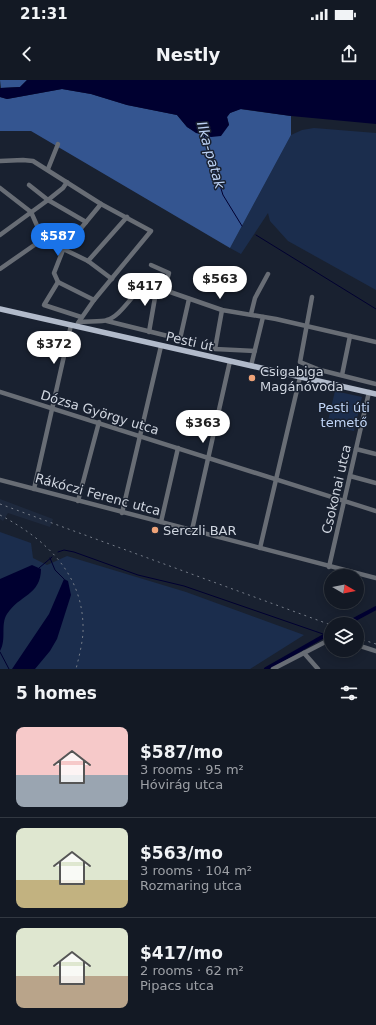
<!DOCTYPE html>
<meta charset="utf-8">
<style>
body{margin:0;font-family:"DejaVu Sans",sans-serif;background:#202631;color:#f1f3f6;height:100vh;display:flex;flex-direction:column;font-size:15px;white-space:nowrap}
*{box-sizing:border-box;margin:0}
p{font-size:13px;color:#9da0a6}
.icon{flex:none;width:22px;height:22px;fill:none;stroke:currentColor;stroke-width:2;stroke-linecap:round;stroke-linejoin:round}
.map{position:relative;height:589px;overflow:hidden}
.drawer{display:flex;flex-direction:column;background:#131924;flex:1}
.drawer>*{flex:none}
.needle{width:26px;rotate:99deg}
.tools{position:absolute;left:324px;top:489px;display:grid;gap:8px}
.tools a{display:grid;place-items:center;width:40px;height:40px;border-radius:50%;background:#131924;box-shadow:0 2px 10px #0003,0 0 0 1px #323841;font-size:20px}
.price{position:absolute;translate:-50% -34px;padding:0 9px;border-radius:14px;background:#fff;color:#222;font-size:13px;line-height:26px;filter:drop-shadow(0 1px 2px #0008)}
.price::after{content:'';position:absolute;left:50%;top:24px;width:12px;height:9px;margin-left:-6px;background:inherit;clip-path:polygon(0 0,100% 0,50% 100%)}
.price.selected{background:#1a73e8;color:#fff}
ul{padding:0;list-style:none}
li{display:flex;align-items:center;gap:12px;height:100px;padding:0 16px}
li+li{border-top:1px solid #323841}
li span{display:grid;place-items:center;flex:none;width:112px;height:80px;border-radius:8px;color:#555}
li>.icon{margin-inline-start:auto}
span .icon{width:48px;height:48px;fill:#fffc;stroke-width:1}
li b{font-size:17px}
h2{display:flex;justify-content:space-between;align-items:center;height:48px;padding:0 16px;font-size:17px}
.status{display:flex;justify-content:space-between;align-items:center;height:28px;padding:0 20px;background:#131924;direction:ltr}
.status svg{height:11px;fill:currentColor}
header{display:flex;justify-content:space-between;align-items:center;height:52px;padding:0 16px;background:#131924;font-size:18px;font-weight:700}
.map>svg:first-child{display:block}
</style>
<div class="status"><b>21:31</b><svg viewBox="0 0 49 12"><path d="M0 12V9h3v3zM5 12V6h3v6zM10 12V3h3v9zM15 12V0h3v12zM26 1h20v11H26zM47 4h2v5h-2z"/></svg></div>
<header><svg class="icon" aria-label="back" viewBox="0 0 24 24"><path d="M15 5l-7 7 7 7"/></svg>Nestly<svg class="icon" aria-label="share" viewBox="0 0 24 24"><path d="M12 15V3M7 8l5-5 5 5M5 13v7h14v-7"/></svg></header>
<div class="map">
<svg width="376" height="589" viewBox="0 0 376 589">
<rect width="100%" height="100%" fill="#192130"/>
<polygon fill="#1e293d" points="0,419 53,439 50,447 8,433 3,441 0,439"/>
<g fill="#1b2d4d">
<polygon points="314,48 376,53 376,210 288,161 270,141 268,133 241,174 230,168 291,55 302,50"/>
<polygon points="335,311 362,317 354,351 327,345"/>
<polygon points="0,452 31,463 33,478 47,485 67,476 186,512 304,555 250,589 0,589"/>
</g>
<g fill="#345590">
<polygon points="0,0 27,0 20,7 1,8"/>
<polygon points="62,9 91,14 127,25 177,35 187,47 204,56 229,45 227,37 230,33 240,29 291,36 291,55 230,168 31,51 0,51 0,17 7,19"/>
</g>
<g fill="#000030">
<polygon points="27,0 376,0 376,44 291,36 241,29 230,33 227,37 229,45 221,56 211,57 196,53 187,47 177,35 127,25 91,14 62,9 7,19 0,17 0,8 20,7"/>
<path d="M32,485L41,489C41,515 19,515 7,534C0,545 7,559 0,571V499Z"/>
<polygon points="64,499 68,501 71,515 57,559 50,571 35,589 12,589 49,534"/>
</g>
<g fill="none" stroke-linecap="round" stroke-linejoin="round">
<g stroke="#000030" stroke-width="1">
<polyline points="204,55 223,115 242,146"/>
<polyline points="256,155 376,229"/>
<polyline points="58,472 64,470 74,472 138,495 184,506 326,555"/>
<polyline points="50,478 55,490 64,499"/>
<polyline points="39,488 52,477"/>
<polyline points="0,572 9,589"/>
</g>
<g stroke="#000030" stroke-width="4">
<polyline points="346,544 376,528"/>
<polyline points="266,589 331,552"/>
</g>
<g stroke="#686d75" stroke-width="4.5">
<polyline points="0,81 23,80 33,81 101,124 151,151 94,220 78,243"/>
<polyline points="48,89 58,64"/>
<polyline points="29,105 48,120 86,142"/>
<polyline points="0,108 31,132 43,159 88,181 112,199"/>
<polyline points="0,155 48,120 63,108 67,102"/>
<polyline points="88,181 127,137"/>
<polyline points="151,185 169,193 164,209"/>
<polyline points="0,189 43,159"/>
<polyline points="58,202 44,225 81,237"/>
<polyline points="312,217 300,282 320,290 376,304"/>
<polyline points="94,220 58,202 54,193 63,170 101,124"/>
<polyline points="222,230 215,269 255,271"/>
<polyline points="251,234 255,218 268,194"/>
<polyline points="107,241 180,259 189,219"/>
<path d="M79,242C86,241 103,242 107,240C124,235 135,206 150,205L222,230L276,239L376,262"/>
<polyline points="149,252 157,206"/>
<polyline points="251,286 263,237"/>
<polyline points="342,295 350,256"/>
<polyline points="0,312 376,431"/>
<polyline points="356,369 376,374"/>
<polyline points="350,396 376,403"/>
<polyline points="0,400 376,498"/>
<polyline points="34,409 71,245"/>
<polyline points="78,421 99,342"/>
<polyline points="122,433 161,266"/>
<polyline points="161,442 178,368"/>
<polyline points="192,450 230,281"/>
<polyline points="260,468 300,297"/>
<polyline points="329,487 369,312"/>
<polyline points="357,565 376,571"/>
<polyline points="304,573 318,589"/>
<polyline points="273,589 331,559"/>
</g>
<polyline stroke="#b1baca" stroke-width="5.5" points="0,229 376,314"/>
<g stroke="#767d89" stroke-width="1" stroke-dasharray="2 4" stroke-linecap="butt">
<polyline points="0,424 331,545"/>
<path d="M0,435C47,460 85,495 83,553C82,565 79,577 76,589"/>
<polyline points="357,558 376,564"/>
</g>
</g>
<g fill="#efa378" stroke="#192130" stroke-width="1.5">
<circle cx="252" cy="298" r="4"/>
<circle cx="155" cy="450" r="4"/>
</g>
<g text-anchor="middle" stroke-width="3" stroke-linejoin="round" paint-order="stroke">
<g font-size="13" fill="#d0d6e0" stroke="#192130">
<text transform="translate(190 261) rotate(13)" y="5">Pesti út</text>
<text transform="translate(100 332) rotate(17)" y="5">Dózsa György utca</text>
<text transform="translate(336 409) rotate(-77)" y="5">Csokonai utca</text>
<text transform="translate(98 414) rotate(15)" y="5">Rákóczi Ferenc utca</text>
</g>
<g font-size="13" fill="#d0d6e0" stroke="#192130" text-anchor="start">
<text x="260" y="296">Csigabiga<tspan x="260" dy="15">Magánóvoda</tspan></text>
<text x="163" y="455">Serczli BAR</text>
</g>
<g font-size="13" fill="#c1d6f8" stroke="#192130">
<text x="344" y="332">Pesti úti<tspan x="344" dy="15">temető</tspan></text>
</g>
<g font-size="14" font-style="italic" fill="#bcd1f3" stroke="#192130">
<text transform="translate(211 75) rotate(74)" y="5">Ilka-patak</text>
</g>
</g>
</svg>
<div class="tools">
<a><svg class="needle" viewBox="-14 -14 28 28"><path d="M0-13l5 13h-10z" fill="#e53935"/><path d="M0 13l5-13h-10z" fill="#9da0a6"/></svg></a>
<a><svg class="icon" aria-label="layers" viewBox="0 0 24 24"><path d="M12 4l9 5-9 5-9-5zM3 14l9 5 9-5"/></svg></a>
</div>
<b class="price selected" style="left:58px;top:177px">$587</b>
<b class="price" style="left:220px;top:220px">$563</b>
<b class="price" style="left:145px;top:227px">$417</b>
<b class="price" style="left:54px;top:285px">$372</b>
<b class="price" style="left:203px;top:364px">$363</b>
</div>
<section class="drawer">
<h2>5 homes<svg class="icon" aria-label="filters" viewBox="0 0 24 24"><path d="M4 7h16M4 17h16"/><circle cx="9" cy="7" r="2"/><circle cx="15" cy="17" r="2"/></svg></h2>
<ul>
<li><span style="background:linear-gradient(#f6c9c9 60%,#9aa5b1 0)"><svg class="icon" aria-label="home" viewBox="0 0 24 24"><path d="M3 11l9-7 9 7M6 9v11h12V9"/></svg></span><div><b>$587/mo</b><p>3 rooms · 95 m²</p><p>Hóvirág utca</p></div></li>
<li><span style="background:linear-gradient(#dfe7d0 65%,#c2b280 0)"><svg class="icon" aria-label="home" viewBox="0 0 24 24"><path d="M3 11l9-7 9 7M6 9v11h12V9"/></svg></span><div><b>$563/mo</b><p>3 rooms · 104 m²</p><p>Rozmaring utca</p></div></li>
<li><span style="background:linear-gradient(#dfe7d0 60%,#b9a48a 0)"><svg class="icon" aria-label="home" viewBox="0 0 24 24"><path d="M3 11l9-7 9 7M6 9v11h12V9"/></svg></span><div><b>$417/mo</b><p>2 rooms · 62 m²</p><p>Pipacs utca</p></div></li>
</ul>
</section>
